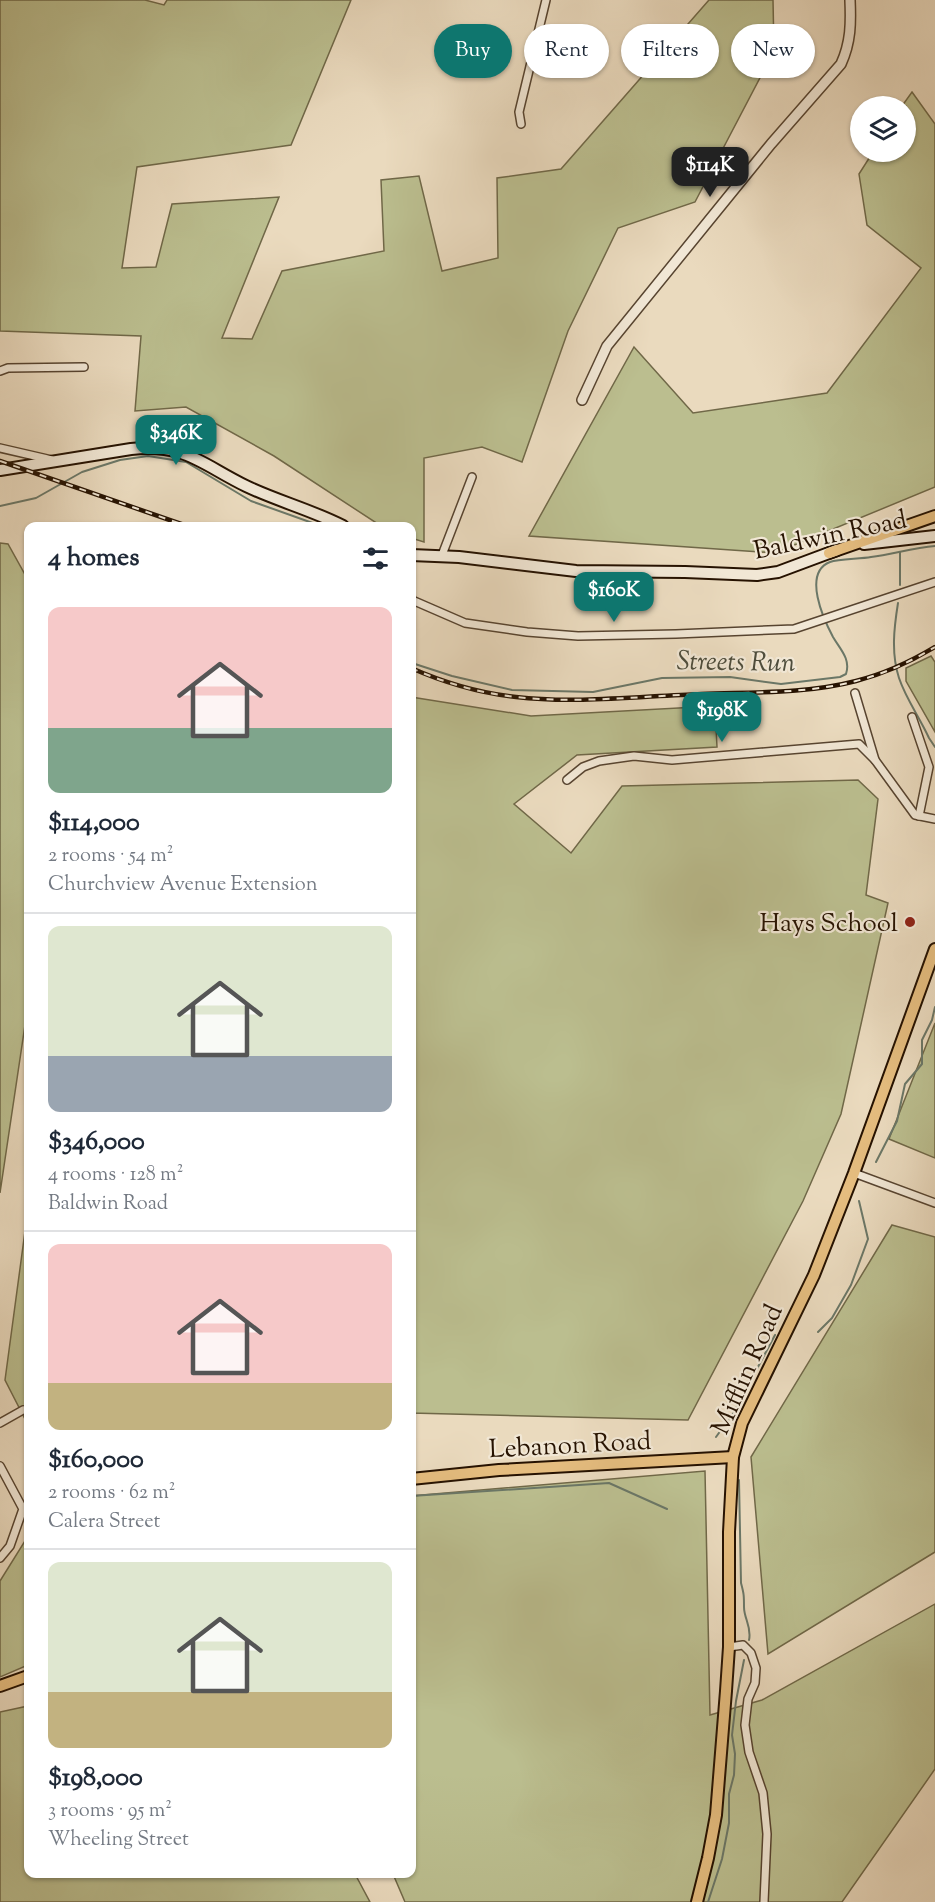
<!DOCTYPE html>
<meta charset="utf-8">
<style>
body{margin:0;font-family:"Sorts Mill Goudy",serif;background:#f2f2f3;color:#1f2937;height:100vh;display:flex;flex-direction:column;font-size:22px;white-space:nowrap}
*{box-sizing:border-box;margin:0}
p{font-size:20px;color:#747a83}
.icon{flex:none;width:33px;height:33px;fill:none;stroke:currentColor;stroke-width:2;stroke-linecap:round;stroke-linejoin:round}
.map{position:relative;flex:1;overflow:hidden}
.side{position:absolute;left:24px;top:522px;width:392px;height:1356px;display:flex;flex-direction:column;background:#fff;border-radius:12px;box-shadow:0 2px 4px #0004}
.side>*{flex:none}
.banner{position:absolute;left:434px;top:24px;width:411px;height:54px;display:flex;gap:12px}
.fabs{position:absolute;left:850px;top:96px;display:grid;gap:12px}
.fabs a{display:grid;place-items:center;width:66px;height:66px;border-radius:50%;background:#fff;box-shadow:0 2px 4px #0004;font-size:30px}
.price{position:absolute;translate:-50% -51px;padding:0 14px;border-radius:12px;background:#0f766e;color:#fff;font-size:20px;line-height:39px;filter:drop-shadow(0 2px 3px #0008)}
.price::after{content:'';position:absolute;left:50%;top:36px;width:18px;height:14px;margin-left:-9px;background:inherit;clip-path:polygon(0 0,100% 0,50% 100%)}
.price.selected{background:#222;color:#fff}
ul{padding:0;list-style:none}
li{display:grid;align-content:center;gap:12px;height:318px;padding:0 24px}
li+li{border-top:2px solid #e0e1e3}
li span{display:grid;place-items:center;height:186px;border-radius:12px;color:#555}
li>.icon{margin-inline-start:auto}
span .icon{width:108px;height:108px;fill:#fffc;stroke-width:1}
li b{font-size:26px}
h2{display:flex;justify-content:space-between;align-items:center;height:72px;padding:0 24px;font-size:26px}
.pill{padding:0 21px;border-radius:27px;background:#fff;box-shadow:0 2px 4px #0004;font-size:21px;line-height:54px}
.pill.selected{background:#0f766e;color:#fff}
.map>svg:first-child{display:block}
</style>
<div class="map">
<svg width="935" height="1902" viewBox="0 0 935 1902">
<rect width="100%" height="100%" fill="#eadabe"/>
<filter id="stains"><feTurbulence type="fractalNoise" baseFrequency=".00333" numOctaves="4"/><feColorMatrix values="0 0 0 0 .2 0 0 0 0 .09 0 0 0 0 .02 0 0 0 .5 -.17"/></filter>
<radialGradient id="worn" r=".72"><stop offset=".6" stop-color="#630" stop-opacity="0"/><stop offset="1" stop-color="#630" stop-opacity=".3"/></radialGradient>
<g fill="#bbbe8f" stroke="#706848" stroke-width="1.5">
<polygon points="0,0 145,0 164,5 167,0 351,0 291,145 137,167 122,268 156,267 172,204 279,197 222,338 252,339 282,271 384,251 381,180 419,176 442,271 498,258 497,178 561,169 709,0 773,0 774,51 695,202 618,228 568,331 522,462 482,447 424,458 424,542 411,538 411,526 381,526 274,456 186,407 135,411 141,336 0,331"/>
<polygon points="912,92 935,124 935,487 775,553 529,536 634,347 693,413 827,393 921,268 867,225 859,174 873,152 906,152 906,106 902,106"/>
<polygon points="0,543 8,544 28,580 28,1005 0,1193"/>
<polygon points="931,656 935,662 935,732 906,681 906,668"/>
<polygon points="411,697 531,716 715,706 717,747 577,755 514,804 571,853 622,786 858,780 878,799 866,895 888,903 841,1114 803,1201 688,1420 411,1413"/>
<polygon points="935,1023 935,1158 889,1139"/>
<polygon points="28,1209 28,1425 5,1380"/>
<polygon points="892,1225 935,1237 935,1552 768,1654 751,1457"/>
<polygon points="705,1471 710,1715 762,1700 935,1604 935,1769 842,1902 405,1902 393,1874 411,1874 411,1496"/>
<polygon points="28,1536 28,1665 0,1677 0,1581"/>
<polygon points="28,1706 28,1874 355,1874 370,1902 0,1902 0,1712"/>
</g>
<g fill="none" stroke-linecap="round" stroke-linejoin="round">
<g stroke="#6b7767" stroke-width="2">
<polyline points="0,506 36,498 82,472 120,460 148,456 186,462 251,501 321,526"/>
<polyline points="900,552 900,585"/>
<path d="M898,603C894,628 891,653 899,678C906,699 920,718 929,738L935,747"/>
<path d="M411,649L415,664L452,676L512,690L593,692L662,678L730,677L781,684L840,677L846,674C851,659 840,649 833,637C824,620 802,573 830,562C839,559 860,559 871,557C893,554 913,548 935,546"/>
<polyline points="876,1162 897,1121 905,1084 922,1064 922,1040 932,1020 935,1007"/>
<polyline points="818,1332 832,1318 851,1285 868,1239 859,1201"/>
<polyline points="716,1437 734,1412 775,1335"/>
<path d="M739,1480L741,1583C744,1594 744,1596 744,1607C744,1619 752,1627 749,1640"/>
<polyline points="411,1496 609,1483 667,1509"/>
<polyline points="708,1902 722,1859 729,1823 729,1794 734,1775 735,1754 732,1735 736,1701 744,1660"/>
</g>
<g stroke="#574430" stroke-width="10">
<g id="minor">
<polyline points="521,124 519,112 546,0"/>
<polyline points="0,371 8,368 84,367"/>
<polyline points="0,448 52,460"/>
<polyline points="442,555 472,477"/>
<polyline points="411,596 412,600 465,623 527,632 578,636 676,634 794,629 935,582"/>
<polyline points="855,693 875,760 915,815 935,819"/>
<polyline points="912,717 929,767 919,816"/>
<polyline points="567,780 583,767 599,761 634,756 672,760 859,744 875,760"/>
<polyline points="854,1173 935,1203"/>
<polyline points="0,1423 23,1410"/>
<polyline points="0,1466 23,1509 10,1546 0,1558"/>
<polyline points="729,1647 743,1645 751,1653 756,1668 755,1683 748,1699 745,1725 749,1752 763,1793 767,1834 764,1902"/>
</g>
</g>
<g stroke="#574430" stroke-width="12">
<path id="tertiary" d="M582,400L607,346L771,144L841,64C851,42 851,23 850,0"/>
</g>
<g stroke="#261201" stroke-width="14">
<g id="secondary">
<path d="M0,470L131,449C185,443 201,464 246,486C277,501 312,510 343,526"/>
<polyline points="864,544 935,536"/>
<polyline points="411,555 459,557 576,571 685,572 757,575 778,572 837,550"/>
</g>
</g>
<g stroke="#261201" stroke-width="14">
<g id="primary">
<polyline points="829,553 935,516"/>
<polyline points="411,1479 499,1470 733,1457"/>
<polyline points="0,1686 28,1676"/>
<polyline points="697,1902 708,1858 716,1815 726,1691 729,1647 729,1532 733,1457 742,1423 814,1275 854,1173 935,949"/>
</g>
</g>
<use href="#minor" stroke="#f1e7d5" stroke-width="7"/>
<use href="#tertiary" stroke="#f1e7d5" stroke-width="9"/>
<use href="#secondary" stroke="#f1e7d5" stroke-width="10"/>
<use href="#primary" stroke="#e5bd7f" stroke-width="10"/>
<g stroke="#261201" stroke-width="4.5">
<g id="rail">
<polyline points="0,461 187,526"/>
<path d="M411,668C445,683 479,693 516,697C576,704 642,696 702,694C753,692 806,694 856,681C884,674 910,662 935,647"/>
</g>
</g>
<use href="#rail" stroke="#f1e7d5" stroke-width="2" stroke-dasharray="7" stroke-linecap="butt"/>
</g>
<circle fill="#8f2418" stroke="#f1e7d5" stroke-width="2" cx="910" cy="922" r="6"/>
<g text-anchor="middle" stroke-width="4.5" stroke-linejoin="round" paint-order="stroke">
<g font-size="26" fill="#261201" stroke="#f1e7d5">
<text transform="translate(830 534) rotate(-12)" y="9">Baldwin Road</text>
<text transform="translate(746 1369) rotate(-66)" y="9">Mifflin Road</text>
<text transform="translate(570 1444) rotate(-3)" y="9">Lebanon Road</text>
</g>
<g font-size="26" fill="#261201" stroke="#f1e7d5" text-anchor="end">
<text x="898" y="931">Hays School</text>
</g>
<g font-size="27" font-style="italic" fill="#4e4d3c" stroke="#f1e7d5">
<text transform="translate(736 661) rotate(1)" y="9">Streets Run</text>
</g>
</g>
<rect width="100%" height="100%" filter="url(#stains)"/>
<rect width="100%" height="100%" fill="url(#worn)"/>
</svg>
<div class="fabs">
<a><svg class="icon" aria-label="layers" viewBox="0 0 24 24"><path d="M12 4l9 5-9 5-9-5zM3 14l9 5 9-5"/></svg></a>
</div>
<b class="price selected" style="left:710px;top:198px">$114K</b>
<b class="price" style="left:176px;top:466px">$346K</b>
<b class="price" style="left:614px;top:623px">$160K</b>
<b class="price" style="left:722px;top:743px">$198K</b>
<div class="banner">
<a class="pill selected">Buy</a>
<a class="pill">Rent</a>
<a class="pill">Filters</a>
<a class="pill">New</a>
</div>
<section class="side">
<h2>4 homes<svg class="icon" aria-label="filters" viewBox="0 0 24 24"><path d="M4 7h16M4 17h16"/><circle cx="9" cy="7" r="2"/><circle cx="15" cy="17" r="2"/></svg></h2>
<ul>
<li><span style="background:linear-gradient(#f6c9c9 65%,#7fa58c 0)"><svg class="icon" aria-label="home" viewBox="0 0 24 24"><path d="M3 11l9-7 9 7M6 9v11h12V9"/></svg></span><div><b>$114,000</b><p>2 rooms · 54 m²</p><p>Churchview Avenue Extension</p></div></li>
<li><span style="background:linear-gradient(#dfe7d0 70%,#9aa5b1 0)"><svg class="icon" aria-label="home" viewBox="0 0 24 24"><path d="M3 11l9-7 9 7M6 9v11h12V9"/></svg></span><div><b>$346,000</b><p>4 rooms · 128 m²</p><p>Baldwin Road</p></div></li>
<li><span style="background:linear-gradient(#f6c9c9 75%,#c2b280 0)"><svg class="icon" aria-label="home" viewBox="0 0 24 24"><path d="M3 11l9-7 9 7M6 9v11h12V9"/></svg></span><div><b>$160,000</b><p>2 rooms · 62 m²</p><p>Calera Street</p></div></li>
<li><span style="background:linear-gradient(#dfe7d0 70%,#c2b280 0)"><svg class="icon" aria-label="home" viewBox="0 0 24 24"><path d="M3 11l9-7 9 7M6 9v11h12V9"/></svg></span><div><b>$198,000</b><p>3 rooms · 95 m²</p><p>Wheeling Street</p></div></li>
</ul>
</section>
</div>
